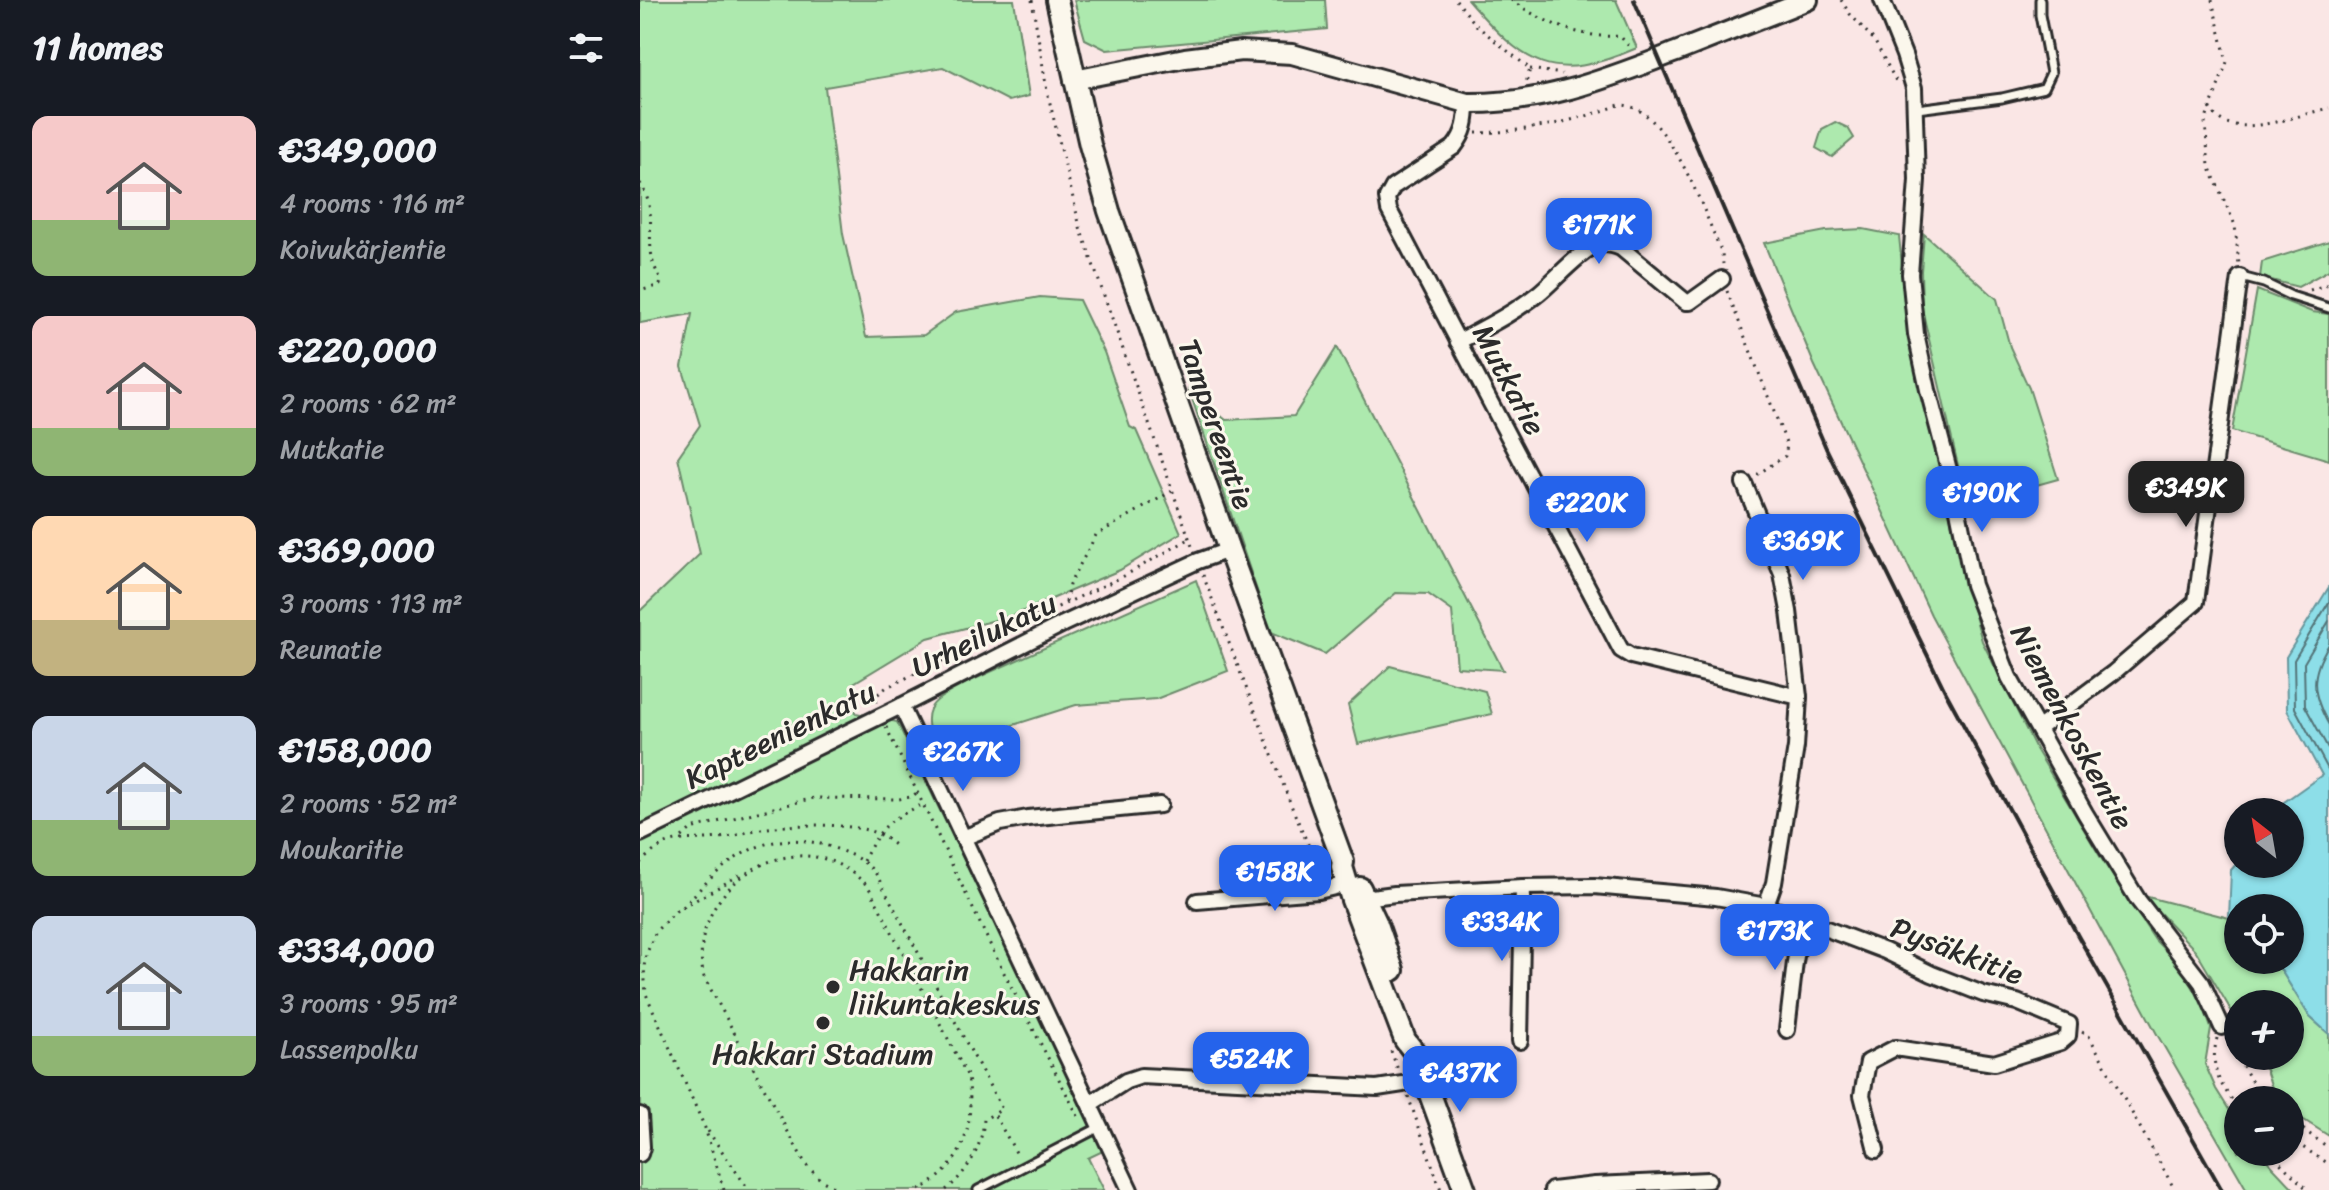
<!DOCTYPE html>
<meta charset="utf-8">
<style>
body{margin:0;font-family:Sriracha,sans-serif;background:#20242c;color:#f1f3f6;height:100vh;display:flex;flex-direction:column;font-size:30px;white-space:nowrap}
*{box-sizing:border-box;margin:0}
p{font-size:26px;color:#9ea1a6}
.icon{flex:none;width:44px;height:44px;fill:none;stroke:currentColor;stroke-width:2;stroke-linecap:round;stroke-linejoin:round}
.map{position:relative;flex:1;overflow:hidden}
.sheet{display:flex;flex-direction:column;background:#171b24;width:640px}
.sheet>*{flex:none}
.needle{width:52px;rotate:329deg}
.fabs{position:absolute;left:1584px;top:798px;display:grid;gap:16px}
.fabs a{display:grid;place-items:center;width:80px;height:80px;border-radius:50%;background:#171b24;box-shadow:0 2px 6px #0004;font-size:40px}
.price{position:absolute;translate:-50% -68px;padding:0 18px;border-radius:16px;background:#2563eb;color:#fff;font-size:26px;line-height:52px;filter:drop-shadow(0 2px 4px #0008)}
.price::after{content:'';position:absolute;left:50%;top:48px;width:24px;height:18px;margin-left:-12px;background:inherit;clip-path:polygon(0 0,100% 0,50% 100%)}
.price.selected{background:#222;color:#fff}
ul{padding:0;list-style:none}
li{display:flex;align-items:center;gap:24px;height:200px;padding:0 32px}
li span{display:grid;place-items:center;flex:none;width:224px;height:160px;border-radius:16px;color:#555}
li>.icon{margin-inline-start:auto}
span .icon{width:96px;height:96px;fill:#fffc;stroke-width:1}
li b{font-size:34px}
h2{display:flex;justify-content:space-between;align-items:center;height:96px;padding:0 32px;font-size:34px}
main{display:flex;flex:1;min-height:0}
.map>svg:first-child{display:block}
</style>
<main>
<section class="sheet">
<h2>11 homes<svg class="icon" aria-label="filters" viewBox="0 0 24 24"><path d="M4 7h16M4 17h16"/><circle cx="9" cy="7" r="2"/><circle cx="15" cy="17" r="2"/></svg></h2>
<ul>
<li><span style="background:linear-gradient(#f6c9c9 65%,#8fb573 0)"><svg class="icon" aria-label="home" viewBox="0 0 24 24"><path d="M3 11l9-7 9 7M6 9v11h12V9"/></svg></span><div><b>€349,000</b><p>4 rooms · 116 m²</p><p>Koivukärjentie</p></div></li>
<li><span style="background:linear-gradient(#f6c9c9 70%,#8fb573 0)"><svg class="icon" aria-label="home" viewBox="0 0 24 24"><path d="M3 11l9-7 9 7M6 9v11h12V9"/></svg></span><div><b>€220,000</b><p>2 rooms · 62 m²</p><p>Mutkatie</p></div></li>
<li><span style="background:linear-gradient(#ffd9b3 65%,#c2b280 0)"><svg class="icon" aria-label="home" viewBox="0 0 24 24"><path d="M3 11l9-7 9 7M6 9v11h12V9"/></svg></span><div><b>€369,000</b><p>3 rooms · 113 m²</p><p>Reunatie</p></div></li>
<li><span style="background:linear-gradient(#c9d6e8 65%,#8fb573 0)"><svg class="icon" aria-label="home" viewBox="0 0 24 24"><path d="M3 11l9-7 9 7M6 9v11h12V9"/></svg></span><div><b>€158,000</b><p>2 rooms · 52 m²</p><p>Moukaritie</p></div></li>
<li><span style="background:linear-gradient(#c9d6e8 75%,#8fb573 0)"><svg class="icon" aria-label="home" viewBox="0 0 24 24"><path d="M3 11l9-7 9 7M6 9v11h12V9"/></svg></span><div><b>€334,000</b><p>3 rooms · 95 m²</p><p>Lassenpolku</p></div></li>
</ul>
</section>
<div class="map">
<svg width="1689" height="1190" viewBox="0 0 1689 1190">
<rect width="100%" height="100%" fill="#fae6e5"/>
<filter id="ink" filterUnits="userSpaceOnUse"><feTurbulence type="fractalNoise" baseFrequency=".0125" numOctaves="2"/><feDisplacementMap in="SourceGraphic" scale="16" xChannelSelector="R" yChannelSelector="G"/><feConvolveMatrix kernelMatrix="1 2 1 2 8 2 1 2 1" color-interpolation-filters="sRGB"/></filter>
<g filter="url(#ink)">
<g fill="#ade9ae" stroke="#6c8a6c" stroke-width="2">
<polygon points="0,0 374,0 389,96 369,101 303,67 185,87 203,234 226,337 284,335 316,312 400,297 439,300 464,352 490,427 496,430 541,533 480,570 374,615 288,638 212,684 216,713 257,722 465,1150 448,1158 464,1190 0,1190 0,611 60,554 38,457 60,425 42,367 52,314 0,323"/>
<polygon points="434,0 685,0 687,29 467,50 445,39"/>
<path d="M828,0H976L997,48C911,85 886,66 828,0Z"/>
<polygon points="1195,122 1208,128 1214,138 1192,157 1176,148 1182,129"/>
<polygon points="1223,229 1259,236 1267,315 1274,363 1300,459 1315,543 1342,641 1396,749 1461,858 1515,940 1542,968 1562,1003 1571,1028 1565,1064 1576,1089 1598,1124 1598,1152 1619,1152 1655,1190 1607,1190 1518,1036 1291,615 1174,364 1124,243 1186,231"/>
<polygon points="1284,234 1357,299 1370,347 1389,388 1418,479 1329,504 1319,470 1282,309 1281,271"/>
<polygon points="1689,241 1689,270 1658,287 1620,277 1622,262"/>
<polygon points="1617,290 1672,312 1689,314 1689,460 1592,431"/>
<polygon points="697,347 863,670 817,667 812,611 788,594 756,593 685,654 631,632 549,390 586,420 654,416"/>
<path d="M556,580L588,671L516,699L436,705L295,750C279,705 290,703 328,682Z"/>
<polygon points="750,666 845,691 852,714 718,744 708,705"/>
<polygon points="1504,896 1589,918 1598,926 1598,960 1633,960 1639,967 1670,1017 1689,1034 1689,1136 1650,1111 1650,1100 1636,1100 1626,1070 1618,1056 1650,1056 1650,1004 1598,1004 1598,1022 1556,951"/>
</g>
<polygon fill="#8ddee8" stroke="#66969c" stroke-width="2" points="1689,587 1689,1034 1670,1017 1639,967 1633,960 1650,960 1650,908 1598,908 1598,926 1589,918 1591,870 1598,862 1598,864 1650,864 1650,812 1630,812 1682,775 1647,710 1646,657"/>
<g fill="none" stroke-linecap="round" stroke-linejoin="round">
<g stroke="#527377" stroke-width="2">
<polyline points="1689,602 1654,660 1655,708 1689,771"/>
<polyline points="1689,621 1664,663 1665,706 1689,750"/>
<path d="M1689,644C1670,675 1671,693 1689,725"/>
</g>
<g stroke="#2b2b2b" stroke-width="13">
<g id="service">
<polyline points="1277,109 1362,98 1404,88 1411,73 1400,15 1400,0"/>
<polyline points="1601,277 1624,283 1651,296 1689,308"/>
<polyline points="338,1190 460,1127"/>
</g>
</g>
<g stroke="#2b2b2b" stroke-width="20">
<g id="minor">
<polyline points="1242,0 1264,55 1274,88 1277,180 1270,274 1276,334 1288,390 1313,485 1333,585 1369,677 1445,813 1498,900 1562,983 1582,1027"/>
<path d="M827,103C827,121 825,133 814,147L753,187L747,198L749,210L981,650L991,656L1159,697L1156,747L1134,883L1126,906"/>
<path d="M818,342C846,327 874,313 899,293C913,282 942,249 957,245C966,242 974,245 981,248L1046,302H1050L1082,279"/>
<polyline points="1104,483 1142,574 1149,611 1159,697"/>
<polyline points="1399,728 1473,673 1556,602 1600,277"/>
<polyline points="0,834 261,706"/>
<polyline points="323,838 360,823 388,818 520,805"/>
<polyline points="716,899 755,894 883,887 954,886 1076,897 1126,906 1245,951 1292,974 1343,994 1377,1002 1429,1024 1428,1036 1421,1042 1354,1063 1255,1048 1228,1062 1222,1095 1236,1150"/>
<polyline points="557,901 678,891 707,884"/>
<polyline points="1147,1030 1155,962 1162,920"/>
<polyline points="880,1041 883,887"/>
<polyline points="450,1104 486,1081 501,1076 737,1088 763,1084"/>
<polyline points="0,1115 2,1147 0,1154"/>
<polyline points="490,1190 261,706 423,624 558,561 589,550"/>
<polyline points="912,1190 955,1185 1068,1180"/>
</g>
</g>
<g stroke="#2b2b2b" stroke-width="24">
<path id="tertiary" d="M434,80L545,58L601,51L652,54L827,103C904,104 966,79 1036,52C1080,35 1124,17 1168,0"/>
</g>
<g stroke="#2b2b2b" stroke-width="26">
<g id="secondary">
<polyline points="417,0 450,145 469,211 589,550 703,862 702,867 712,900 765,1040 775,1053 825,1190"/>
<polyline points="720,888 737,924 753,970"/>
</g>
</g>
<g stroke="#2b2b2b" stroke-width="3" stroke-dasharray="2 6" stroke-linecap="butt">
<polyline points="392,0 407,91 440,227 553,549"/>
<polyline points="816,0 837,26 890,69 886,83"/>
<path d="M871,0C902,22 941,39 980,36L992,50"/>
<polyline points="1201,0 1210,14 1234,40 1257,83"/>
<polyline points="1572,0 1587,62 1565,122 1569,166 1595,225 1599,265"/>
<polyline points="890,69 922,74"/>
<path d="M1569,108C1572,111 1574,115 1578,118C1602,138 1661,114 1689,108"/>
<path d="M836,133C885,132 934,122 979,105C1027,102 1065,215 1082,253L1083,264"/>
<path d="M0,183C17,211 7,228 12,257C13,266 18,273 21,281L20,285L0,291"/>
<polyline points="1670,290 1689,284"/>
<polyline points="1087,291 1147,445 1145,456 1115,476"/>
<polyline points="563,575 653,810 682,876"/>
<polyline points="426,602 429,585 456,535 534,490"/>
<polyline points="236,702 239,693 247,687 484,576 549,539"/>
<polyline points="246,727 359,963 439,1118"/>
<polyline points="42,837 50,830 61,826 174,798 259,799 271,797 278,792"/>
<path d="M223,861C243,824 246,822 283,804"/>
<path d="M0,863C31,833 42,842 79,838C94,837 107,831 121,829C148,824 214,822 238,834C245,837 252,843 258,848"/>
<path d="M43,907C86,859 126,824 194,848C210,854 225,860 236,874L362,1109L354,1114"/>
<polyline points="1442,1032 1449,1036 1535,1190"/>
<path d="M1577,1038C1569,1071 1580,1083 1598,1108"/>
<polyline points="1587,1038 1622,1100"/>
<polyline points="751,1051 758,1070"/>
<polyline points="768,1096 801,1190"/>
<polyline points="1650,1120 1689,1148"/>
<polyline points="68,1131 109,1190"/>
<polyline points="1650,1139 1689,1164"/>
<polyline points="1629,1152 1668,1190"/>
<polyline points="84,1190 65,1128 6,994 4,967 6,955 16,931 36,911 100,875"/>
<path d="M200,1190L181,1180L166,1165L64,977C47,910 113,843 181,858C200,863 214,873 228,886L328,1077C335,1125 324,1167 279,1190"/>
<path d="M306,1190C328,1172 342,1147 344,1119L354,1114L378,1156"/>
</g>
<use href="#service" stroke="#fbf7ec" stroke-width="7"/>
<use href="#minor" stroke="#fbf7ec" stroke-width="14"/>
<use href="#tertiary" stroke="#fbf7ec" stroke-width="18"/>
<use href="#secondary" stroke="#fbf7ec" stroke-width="20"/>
<polyline stroke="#2b2b2b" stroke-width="4" points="994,0 1186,448 1305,691 1438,936 1582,1190"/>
</g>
</g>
<g fill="#2b2b2b" stroke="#fbf7ec" stroke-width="3">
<circle cx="193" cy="987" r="8"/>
<circle cx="183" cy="1023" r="8"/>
</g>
<g text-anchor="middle" stroke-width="6" stroke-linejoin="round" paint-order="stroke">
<g font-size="30" fill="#2b2b2b" stroke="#fbf7ec">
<text transform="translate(869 380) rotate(62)" y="10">Mutkatie</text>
<text transform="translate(576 424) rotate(71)" y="10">Tampereentie</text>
<text transform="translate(344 635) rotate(-26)" y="10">Urheilukatu</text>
<text transform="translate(1432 727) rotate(62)" y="10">Niemenkoskentie</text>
<text transform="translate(140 735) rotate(-26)" y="10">Kapteenienkatu</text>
<text transform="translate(1317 951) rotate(21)" y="10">Pysäkkitie</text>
</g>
<g font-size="30" fill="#2b2b2b" stroke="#fbf7ec" text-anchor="start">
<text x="209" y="980">Hakkarin<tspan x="209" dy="34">liikuntakeskus</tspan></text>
<text x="183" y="1064" text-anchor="middle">Hakkari Stadium</text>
</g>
</g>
</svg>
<div class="fabs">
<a><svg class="needle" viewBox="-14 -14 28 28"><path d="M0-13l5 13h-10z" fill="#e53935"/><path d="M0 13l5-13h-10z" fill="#9ea1a6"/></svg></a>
<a><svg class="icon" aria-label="locate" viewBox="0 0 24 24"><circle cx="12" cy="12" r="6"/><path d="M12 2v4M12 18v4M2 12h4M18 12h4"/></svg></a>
<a>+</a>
<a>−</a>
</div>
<b class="price" style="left:959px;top:266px">€171K</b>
<b class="price selected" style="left:1546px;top:529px">€349K</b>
<b class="price" style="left:1342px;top:534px">€190K</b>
<b class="price" style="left:947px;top:544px">€220K</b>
<b class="price" style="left:1163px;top:582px">€369K</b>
<b class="price" style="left:323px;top:793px">€267K</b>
<b class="price" style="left:635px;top:913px">€158K</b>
<b class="price" style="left:862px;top:963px">€334K</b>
<b class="price" style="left:1135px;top:972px">€173K</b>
<b class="price" style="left:611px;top:1100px">€524K</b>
<b class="price" style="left:820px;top:1114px">€437K</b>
</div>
</main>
